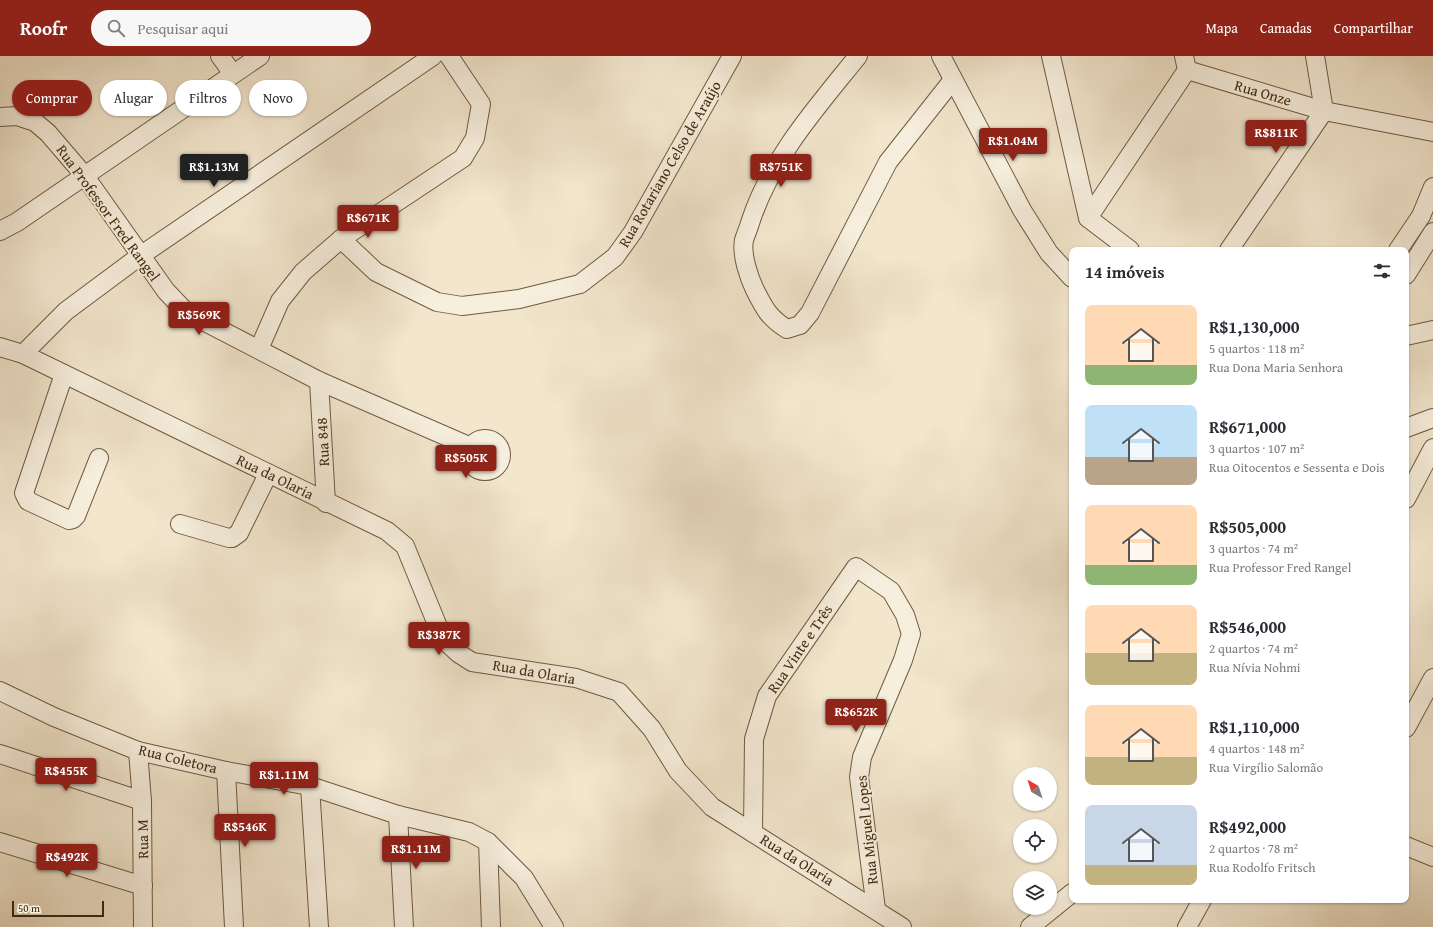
<!DOCTYPE html>
<html lang="pt">
<meta charset="utf-8">
<style>
body{margin:0;font-family:"Gentium Book Plus",serif;background:#f7f7f7;color:#2b2b33;height:100vh;display:flex;flex-direction:column;font-size:15px;white-space:nowrap}
*{box-sizing:border-box;margin:0}
p{font-size:13px;color:#7c7c81}
.icon{flex:none;width:22px;height:22px;fill:none;stroke:currentColor;stroke-width:2;stroke-linecap:round;stroke-linejoin:round}
.map{position:relative;flex:1;overflow:hidden}
.details{position:absolute;left:1069px;top:191px;width:340px;height:656px;display:flex;flex-direction:column;background:#fff;border-radius:8px;box-shadow:0 1px 3px #0004}
.details>*{flex:none}
.guide{position:absolute;left:12px;top:24px;width:380px;height:36px;display:flex;gap:8px}
.needle{width:26px;rotate:321deg}
.controls{position:absolute;left:1013px;top:711px;display:grid;gap:8px}
.controls a{display:grid;place-items:center;width:44px;height:44px;border-radius:50%;background:#fff;box-shadow:0 1px 3px #0004;font-size:20px}
.scale{position:absolute;left:12px;bottom:10px;width:92px;box-sizing:border-box;padding-left:4px;border:2px solid #442b0f;border-top:0;font-size:11px;line-height:14px;white-space:nowrap;color:#442b0f;-webkit-text-stroke:3px #f7efde;paint-order:stroke}
.price{position:absolute;translate:-50% -34px;padding:0 9px;border-radius:4px;background:#8f2418;color:#fff;font-size:13px;line-height:26px;filter:drop-shadow(0 1px 2px #0008)}
.price::after{content:'';position:absolute;left:50%;top:24px;width:12px;height:9px;margin-left:-6px;background:inherit;clip-path:polygon(0 0,100% 0,50% 100%)}
.price.current{background:#222;color:#fff}
ul{padding:0;list-style:none}
li{display:flex;align-items:center;gap:12px;height:100px;padding:0 16px}
li span{display:grid;place-items:center;flex:none;width:112px;height:80px;border-radius:8px;color:#555}
li>.icon{margin-inline-start:auto}
span .icon{width:48px;height:48px;fill:#fffc;stroke-width:1}
li b{font-size:17px}
h2{display:flex;justify-content:space-between;align-items:center;height:48px;padding:0 16px;font-size:17px}
.pill{padding:0 14px;border-radius:18px;background:#fff;box-shadow:0 1px 3px #0004;font-size:14px;line-height:36px}
.pill.current{background:#8f2418;color:#fff}
header{display:flex;align-items:center;gap:24px;box-sizing:border-box;height:56px;padding:0 20px;background:#8f2418;color:#fff}
header strong{font-size:19px}
nav{display:flex;gap:22px;margin-inline-start:auto;font-size:14px}
.search{width:280px;height:36px;background:#f7f7f7;display:flex;align-items:center;gap:10px;box-sizing:border-box;padding:0 14px;border-radius:22px;color:#7c7c81;font-size:15px}
.map>svg:first-child{display:block}
</style>
<header>
<strong>Roofr</strong>
<div class="search"><svg class="icon" aria-label="search" viewBox="0 0 24 24"><circle cx="10" cy="10" r="6"/><path d="M15 15l6 6"/></svg>Pesquisar aqui</div>
<nav><a>Mapa</a><a>Camadas</a><a>Compartilhar</a></nav>
</header>
<div class="map">
<svg width="1433" height="871" viewBox="0 0 1433 871">
<rect width="100%" height="100%" fill="#f2e6cd"/>
<filter id="stains"><feTurbulence type="fractalNoise" baseFrequency=".005" numOctaves="4"/><feColorMatrix values="0 0 0 0 .2 0 0 0 0 .09 0 0 0 0 .02 0 0 0 .5 -.17"/></filter>
<radialGradient id="worn" r=".72"><stop offset=".6" stop-color="#630" stop-opacity="0"/><stop offset="1" stop-color="#630" stop-opacity=".3"/></radialGradient>
<g fill="none" stroke-linecap="round" stroke-linejoin="round">
<g stroke="#705a3e" stroke-width="20">
<g id="minor">
<polyline points="220,0 233,18"/>
<path d="M858,0C817,51 772,101 751,164C749,171 746,178 744,184C741,198 749,222 755,234C764,252 769,262 787,273L800,269L810,257L888,106L952,25"/>
<polyline points="941,0 1022,154 1049,197 1072,222"/>
<polyline points="1051,0 1088,162 1130,194"/>
<polyline points="1187,14 1324,55 1433,76"/>
<polyline points="0,61 17,60 35,66 48,77 84,119 166,235 186,256 319,325 471,391"/>
<polyline points="1088,162 1187,14 1184,0"/>
<polyline points="0,175 17,166 260,0"/>
<polyline points="341,183 376,216 437,246 462,250 519,243 580,228 615,201 633,176 732,0"/>
<polyline points="1229,194 1324,55 1315,0"/>
<polyline points="1398,194 1421,160 1433,131"/>
<polyline points="1406,219 1433,176"/>
<polyline points="1406,280 1433,274"/>
<polyline points="0,291 23,298 387,475 405,490 443,583 458,597 472,606 576,622 619,636 652,673 678,715 712,751 902,871"/>
<polyline points="259,293 280,245 303,216 341,183 463,102 475,82 481,48 449,0"/>
<polyline points="23,298 66,255 140,200 433,0"/>
<polyline points="64,318 24,437 28,445 69,464 73,463 76,460 99,402"/>
<polyline points="319,325 326,447"/>
<polyline points="1406,372 1433,362"/>
<circle cx="485" cy="399" r="16"/>
<polyline points="1406,443 1433,392"/>
<polyline points="180,468 229,482 232,482 239,477 268,418"/>
<polyline points="0,635 54,661 138,695 226,715 310,730 398,759 469,776 488,786 524,822 554,871"/>
<polyline points="1406,672 1433,622"/>
<polyline points="138,695 142,745 143,871"/>
<polyline points="0,698 142,745"/>
<polyline points="226,715 234,871"/>
<polyline points="310,730 319,871"/>
<polyline points="398,759 404,871"/>
<polyline points="753,777 754,683 767,640 856,511 891,535 905,559 911,578 903,604 862,701 859,721 876,853"/>
<polyline points="0,786 143,830"/>
<polyline points="488,786 491,871"/>
<polyline points="1406,790 1433,801"/>
<polyline points="1030,871 1072,837"/>
<polyline points="1187,871 1202,844"/>
</g>
</g>
<use href="#minor" stroke="#f7efde" stroke-width="18"/>
</g>
<g text-anchor="middle" stroke-width="4" stroke-linejoin="round" paint-order="stroke">
<g font-size="15" fill="#442b0f" stroke="#f7efde">
<text transform="translate(1263 37) rotate(16)" y="5">Rua Onze</text>
<text transform="translate(670 108) rotate(-60)" y="5">Rua Rotariano Celso de Araújo</text>
<text transform="translate(108 157) rotate(54)" y="5">Rua Professor Fred Rangel</text>
<text transform="translate(323 386) rotate(-93)" y="5">Rua 848</text>
<text transform="translate(275 421) rotate(26)" y="5">Rua da Olaria</text>
<text transform="translate(800 593) rotate(-56)" y="5">Rua Vinte e Três</text>
<text transform="translate(534 616) rotate(10)" y="5">Rua da Olaria</text>
<text transform="translate(178 703) rotate(14)" y="5">Rua Coletora</text>
<text transform="translate(867 774) rotate(-96)" y="5">Rua Miguel Lopes</text>
<text transform="translate(143 783) rotate(-91)" y="5">Rua M</text>
<text transform="translate(797 804) rotate(32)" y="5">Rua da Olaria</text>
</g>
</g>
<rect width="100%" height="100%" filter="url(#stains)"/>
<rect width="100%" height="100%" fill="url(#worn)"/>
</svg>
<div class="controls">
<a><svg class="needle" viewBox="-14 -14 28 28"><path d="M0-13l5 13h-10z" fill="#e53935"/><path d="M0 13l5-13h-10z" fill="#7c7c81"/></svg></a>
<a><svg class="icon" aria-label="locate" viewBox="0 0 24 24"><circle cx="12" cy="12" r="6"/><path d="M12 2v4M12 18v4M2 12h4M18 12h4"/></svg></a>
<a><svg class="icon" aria-label="layers" viewBox="0 0 24 24"><path d="M12 4l9 5-9 5-9-5zM3 14l9 5 9-5"/></svg></a>
</div>
<div class="scale">50 m</div>
<b class="price" style="left:1276px;top:98px">R$811K</b>
<b class="price" style="left:1013px;top:106px">R$1.04M</b>
<b class="price current" style="left:214px;top:132px">R$1.13M</b>
<b class="price" style="left:781px;top:132px">R$751K</b>
<b class="price" style="left:368px;top:183px">R$671K</b>
<b class="price" style="left:199px;top:280px">R$569K</b>
<b class="price" style="left:466px;top:423px">R$505K</b>
<b class="price" style="left:439px;top:600px">R$387K</b>
<b class="price" style="left:856px;top:677px">R$652K</b>
<b class="price" style="left:66px;top:736px">R$455K</b>
<b class="price" style="left:284px;top:740px">R$1.11M</b>
<b class="price" style="left:245px;top:792px">R$546K</b>
<b class="price" style="left:416px;top:814px">R$1.11M</b>
<b class="price" style="left:67px;top:822px">R$492K</b>
<div class="guide">
<a class="pill current">Comprar</a>
<a class="pill">Alugar</a>
<a class="pill">Filtros</a>
<a class="pill">Novo</a>
</div>
<section class="details">
<h2>14 imóveis<svg class="icon" aria-label="filters" viewBox="0 0 24 24"><path d="M4 7h16M4 17h16"/><circle cx="9" cy="7" r="2"/><circle cx="15" cy="17" r="2"/></svg></h2>
<ul>
<li><span style="background:linear-gradient(#ffd9b3 75%,#8fb573 0)"><svg class="icon" aria-label="home" viewBox="0 0 24 24"><path d="M3 11l9-7 9 7M6 9v11h12V9"/></svg></span><div><b>R$1,130,000</b><p>5 quartos · 118 m²</p><p>Rua Dona Maria Senhora</p></div></li>
<li><span style="background:linear-gradient(#bfe0f5 65%,#b9a48a 0)"><svg class="icon" aria-label="home" viewBox="0 0 24 24"><path d="M3 11l9-7 9 7M6 9v11h12V9"/></svg></span><div><b>R$671,000</b><p>3 quartos · 107 m²</p><p>Rua Oitocentos e Sessenta e Dois</p></div></li>
<li><span style="background:linear-gradient(#ffd9b3 75%,#8fb573 0)"><svg class="icon" aria-label="home" viewBox="0 0 24 24"><path d="M3 11l9-7 9 7M6 9v11h12V9"/></svg></span><div><b>R$505,000</b><p>3 quartos · 74 m²</p><p>Rua Professor Fred Rangel</p></div></li>
<li><span style="background:linear-gradient(#ffd9b3 60%,#c2b280 0)"><svg class="icon" aria-label="home" viewBox="0 0 24 24"><path d="M3 11l9-7 9 7M6 9v11h12V9"/></svg></span><div><b>R$546,000</b><p>2 quartos · 74 m²</p><p>Rua Nívia Nohmi</p></div></li>
<li><span style="background:linear-gradient(#ffd9b3 65%,#c2b280 0)"><svg class="icon" aria-label="home" viewBox="0 0 24 24"><path d="M3 11l9-7 9 7M6 9v11h12V9"/></svg></span><div><b>R$1,110,000</b><p>4 quartos · 148 m²</p><p>Rua Virgílio Salomão</p></div></li>
<li><span style="background:linear-gradient(#c9d6e8 75%,#c2b280 0)"><svg class="icon" aria-label="home" viewBox="0 0 24 24"><path d="M3 11l9-7 9 7M6 9v11h12V9"/></svg></span><div><b>R$492,000</b><p>2 quartos · 78 m²</p><p>Rua Rodolfo Fritsch</p></div></li>
</ul>
</section>
</div>
